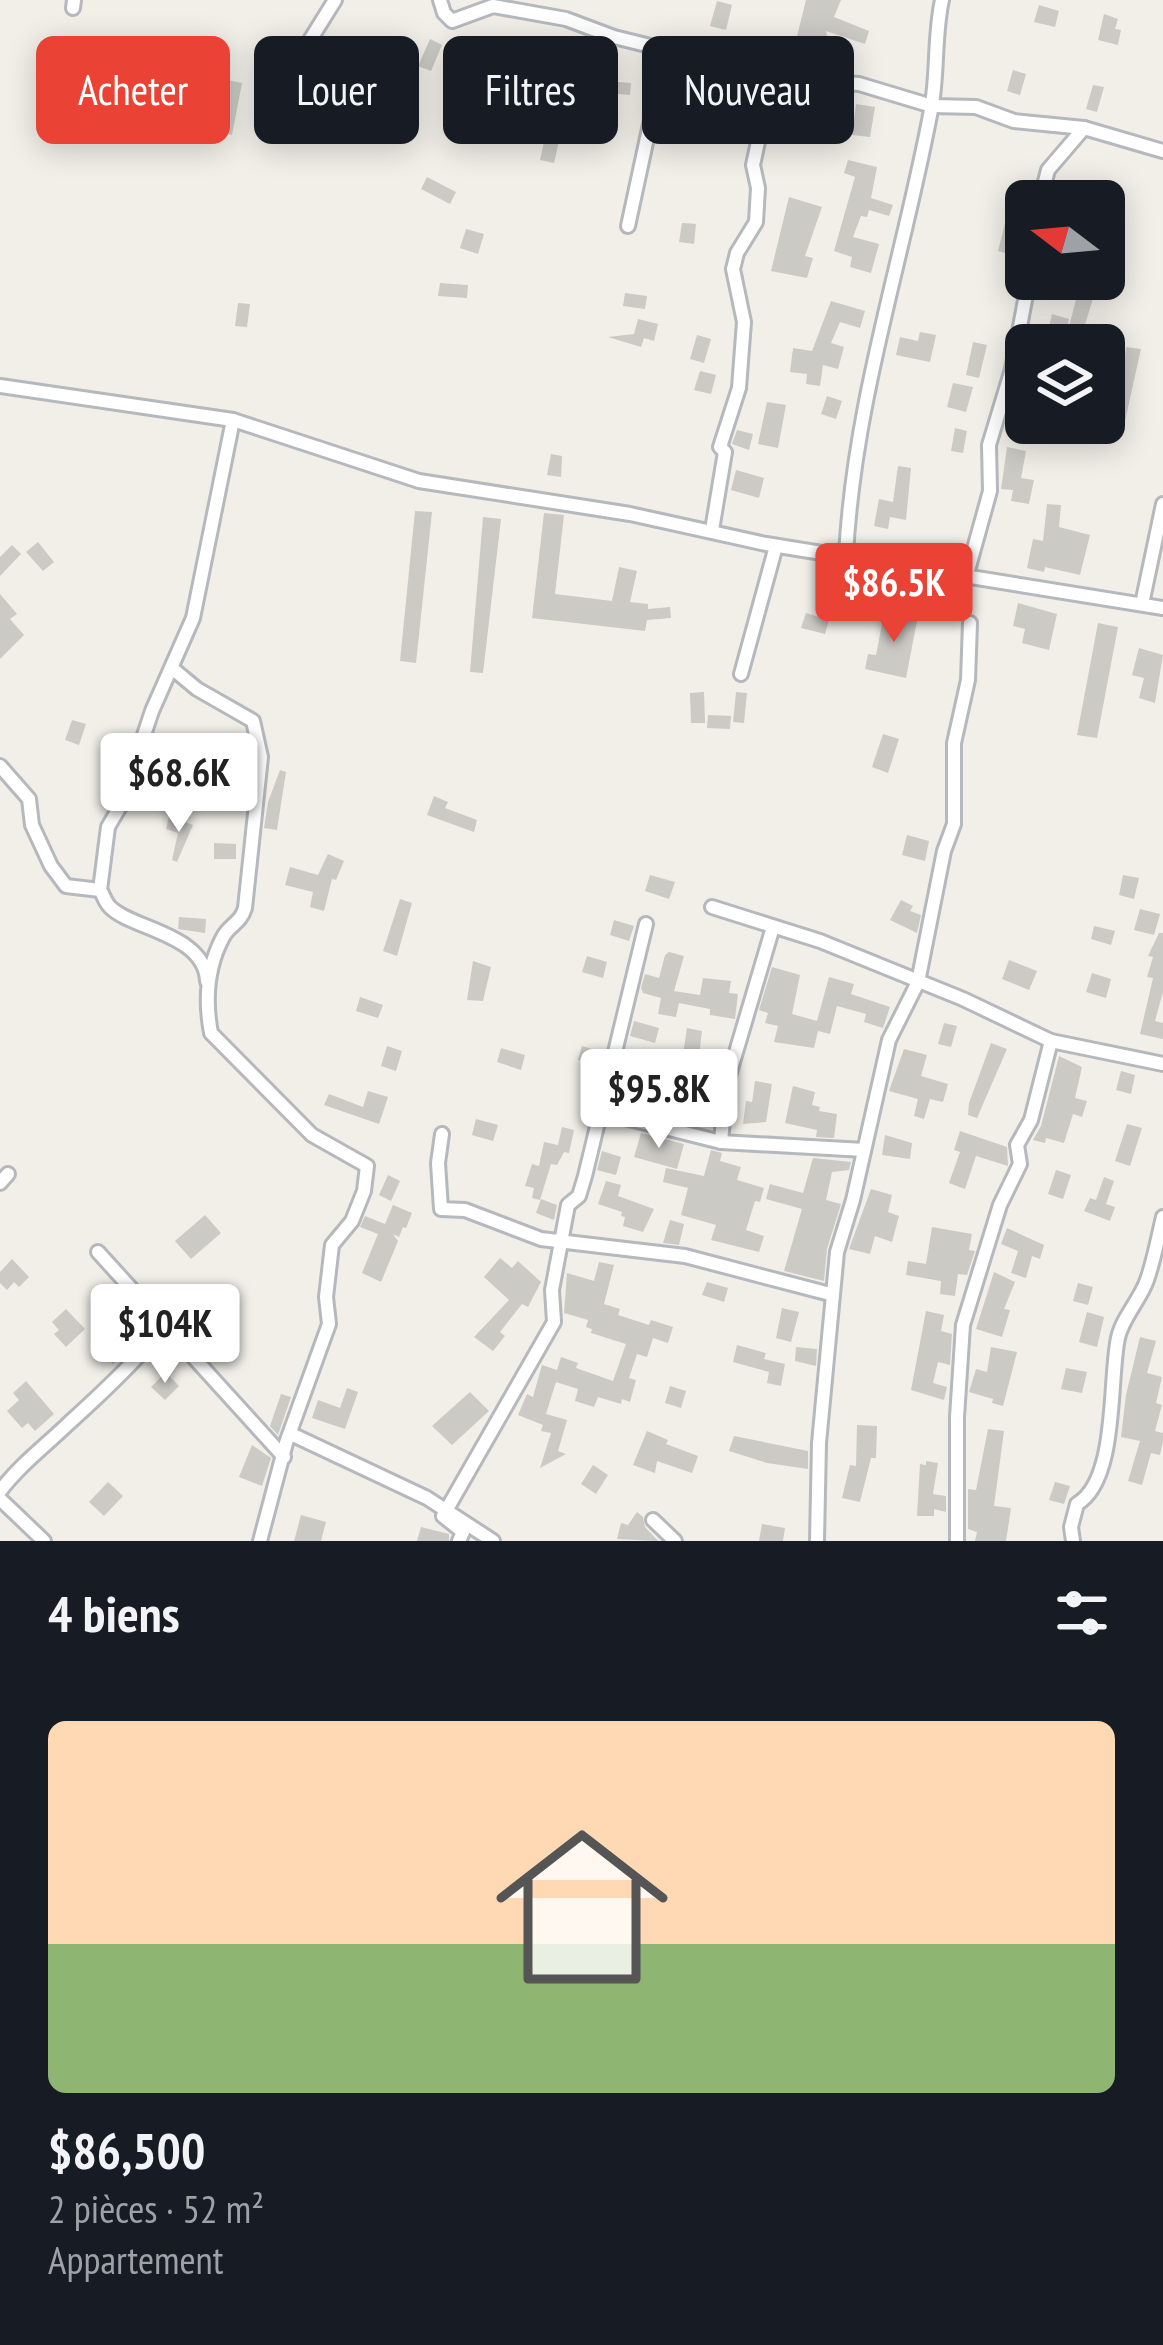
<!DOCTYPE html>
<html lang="fr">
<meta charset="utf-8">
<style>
body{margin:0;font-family:"PT Sans Narrow",sans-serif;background:#20242c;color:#f1f3f6;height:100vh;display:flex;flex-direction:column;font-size:45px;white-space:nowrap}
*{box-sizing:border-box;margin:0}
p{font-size:39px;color:#9ea1a6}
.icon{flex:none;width:66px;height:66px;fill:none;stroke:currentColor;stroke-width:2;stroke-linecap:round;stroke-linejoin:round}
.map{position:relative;height:1541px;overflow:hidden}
.drawer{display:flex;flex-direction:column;background:#171b24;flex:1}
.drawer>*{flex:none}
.hud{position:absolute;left:36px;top:36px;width:1092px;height:108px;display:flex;gap:24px}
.needle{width:78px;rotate:286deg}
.tools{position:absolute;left:1005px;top:180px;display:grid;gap:24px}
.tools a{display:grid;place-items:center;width:120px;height:120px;border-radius:18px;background:#171b24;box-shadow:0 6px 30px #0003;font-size:60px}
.price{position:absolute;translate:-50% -102px;padding:0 27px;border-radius:12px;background:#fff;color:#222;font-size:39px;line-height:78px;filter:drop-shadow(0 3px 6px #0008)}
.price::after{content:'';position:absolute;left:50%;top:72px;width:36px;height:27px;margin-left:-18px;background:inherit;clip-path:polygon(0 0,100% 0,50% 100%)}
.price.selected{background:#ea4335;color:#fff}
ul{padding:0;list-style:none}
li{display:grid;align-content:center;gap:24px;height:636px;padding:0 48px}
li+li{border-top:3px solid #363941}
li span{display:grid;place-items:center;height:372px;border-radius:18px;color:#555}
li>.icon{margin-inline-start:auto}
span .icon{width:216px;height:216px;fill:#fffc;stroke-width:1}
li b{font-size:51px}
h2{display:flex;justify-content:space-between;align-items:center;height:144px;padding:0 48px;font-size:51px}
.tag{padding:0 42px;border-radius:18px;background:#171b24;box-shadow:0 6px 30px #0003;font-size:42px;line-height:108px}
.tag.selected{background:#ea4335;color:#fff}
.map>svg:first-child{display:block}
</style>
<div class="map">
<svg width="1163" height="1541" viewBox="0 0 1163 1541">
<rect width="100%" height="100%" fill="#f1efe8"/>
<g fill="#cccac5">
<polygon points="806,0 841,0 834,17 869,31 865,44 826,31 828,40 813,44 810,56 793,52"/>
<polygon points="717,1 732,5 726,30 710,26"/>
<polygon points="1039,5 1059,11 1055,27 1034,22"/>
<polygon points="1104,14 1118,19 1115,29 1121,30 1118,45 1098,40"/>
<polygon points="430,39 442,45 431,71 418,66"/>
<polygon points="519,41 534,53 537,42 562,47 555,81 512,50"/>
<polygon points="205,64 219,67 217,78 242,83 232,135 213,131 217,116 198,112"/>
<polygon points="1013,70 1026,74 1020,95 1007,91"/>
<polygon points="691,76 736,84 731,106 714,103 716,97 688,93"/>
<polygon points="396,78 411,84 404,100 389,94"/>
<polygon points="594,80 631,83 630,95 593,92"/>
<polygon points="1093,85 1104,87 1097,112 1086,109"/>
<polygon points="856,104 875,107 870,137 852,135"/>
<polygon points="544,107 556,110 547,138 559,141 554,163 540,160 544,142 534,139"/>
<polygon points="848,160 877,167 871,198 893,205 889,216 869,210 867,217 861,216 853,237 879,244 871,273 850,267 852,257 834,251 855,177 844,173"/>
<polygon points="427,177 456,192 450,204 421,189"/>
<polygon points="789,197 822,207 805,256 813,258 807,278 771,271"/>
<polygon points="1008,211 1026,216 1021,232 1015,231 1009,254 998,251"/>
<polygon points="682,223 696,224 694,244 679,242"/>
<polygon points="466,229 484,234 478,254 460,248"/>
<polygon points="1081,279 1099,279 1083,331 1069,327"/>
<polygon points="440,283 468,285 467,298 438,296"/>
<polygon points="625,293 647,296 645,309 623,306"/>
<polygon points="831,301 865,311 860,328 840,322 831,343 844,347 838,369 823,365 820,386 806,384 807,374 790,372 793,348 812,351"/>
<polygon points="238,303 250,304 247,327 235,326"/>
<polygon points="1052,314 1069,319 1064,345 1045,345"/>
<polygon points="638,319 658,324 654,341 644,338 641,347 608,337 634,334"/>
<polygon points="920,332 936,335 930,362 896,355 900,337 918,341"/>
<polygon points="697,335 711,339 704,363 690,359"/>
<polygon points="973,342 987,345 979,378 966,375"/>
<polygon points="1126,347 1141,349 1125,421 1113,418 1117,402 1104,399 1104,379 1122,384"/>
<polygon points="700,371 716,375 711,394 694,390"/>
<polygon points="953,383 973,387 966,412 947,407"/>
<polygon points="827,396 842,401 836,419 821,414"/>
<polygon points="767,402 786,405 778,448 758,444"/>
<polygon points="955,428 967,431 963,453 951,451"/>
<polygon points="737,430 753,434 749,450 732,444"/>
<polygon points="1007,447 1026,451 1021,478 1034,480 1029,504 1011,501 1013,490 1001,489"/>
<polygon points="551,454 562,456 561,477 547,475"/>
<polygon points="898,466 911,468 906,520 890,517 888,529 874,526 879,499 893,502"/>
<polygon points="736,470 764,478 759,498 731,490"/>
<polygon points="1047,504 1061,505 1059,527 1090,535 1080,575 1045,567 1044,572 1027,568 1033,539 1043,541"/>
<polygon points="415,511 432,512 416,663 400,661"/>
<polygon points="544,513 564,515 555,594 612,601 619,567 637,571 630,602 648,604 648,609 670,607 671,618 647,620 645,631 532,618"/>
<polygon points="483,517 501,519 483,673 470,672"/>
<polygon points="38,542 54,562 43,571 26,552"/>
<polygon points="12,545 21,554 0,576 0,557"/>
<polygon points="0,594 17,614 10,619 24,635 0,659"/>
<polygon points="1018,603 1057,614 1049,650 1022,643 1025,629 1013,626"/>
<polygon points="885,609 918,616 906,678 865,669 868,654 876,655"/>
<polygon points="806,613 829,620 825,634 801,628"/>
<polygon points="1098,623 1118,627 1097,738 1077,735"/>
<polygon points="1139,648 1163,655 1155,703 1139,698 1144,678 1132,675"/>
<polygon points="704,692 705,723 691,723 690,693"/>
<polygon points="736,692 747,693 744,723 733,722"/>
<polygon points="708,715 731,716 730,729 707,728"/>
<polygon points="72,720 86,724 79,745 65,740"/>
<polygon points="883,734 899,739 888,773 872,767"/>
<polygon points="280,770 286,772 277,830 264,828 268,802"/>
<polygon points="222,782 237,784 233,806 218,804"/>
<polygon points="434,796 448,802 445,808 477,820 474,832 427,815"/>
<polygon points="169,816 193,825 177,862 172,860 178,833 166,829"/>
<polygon points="907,835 929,841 925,861 902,855"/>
<polygon points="214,843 236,844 236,859 214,859"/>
<polygon points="328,854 344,861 336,880 332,879 324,911 310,907 313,892 285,885 290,867 318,875"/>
<polygon points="650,875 675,882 669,899 645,891"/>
<polygon points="1123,875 1139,878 1134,899 1119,895"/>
<polygon points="400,899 412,903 397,956 383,951"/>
<polygon points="901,900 913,906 910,911 921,915 917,933 890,920"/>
<polygon points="1140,909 1160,914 1154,935 1134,930"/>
<polygon points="179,917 206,919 205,933 178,929"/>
<polygon points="614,920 634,926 629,941 610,935"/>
<polygon points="1094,926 1115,931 1111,945 1091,939"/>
<polygon points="1159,933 1163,933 1163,992 1155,1021 1163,1023 1163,1039 1140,1034 1153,978 1147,977 1153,957 1148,956"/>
<polygon points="669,952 684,956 674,991 700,995 703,978 731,981 729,993 738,994 735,1019 710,1015 710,1009 679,1003 676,1017 658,1014 661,998 643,993 641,988 645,974 659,978 665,955"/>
<polygon points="587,956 607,962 603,978 582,972"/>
<polygon points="1009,960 1037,971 1029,990 1002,979"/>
<polygon points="473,961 491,967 483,1001 467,1000"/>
<polygon points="772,967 800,975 792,1014 817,1021 829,977 854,984 851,994 890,1007 883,1028 864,1022 866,1014 837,1006 830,1034 818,1031 814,1048 774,1042 778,1026 765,1023 768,1013 759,1010"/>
<polygon points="1092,973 1111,979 1106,998 1086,992"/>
<polygon points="360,997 383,1005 378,1018 356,1011"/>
<polygon points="634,1021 659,1028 655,1043 630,1036"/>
<polygon points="944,1023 957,1026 951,1047 938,1044"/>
<polygon points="687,1028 702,1031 698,1063 691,1062 698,1063 691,1107 680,1105 688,1062 682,1061"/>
<polygon points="991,1043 1007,1049 977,1118 968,1115 969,1103"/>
<polygon points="387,1046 402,1051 396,1071 381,1066"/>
<polygon points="582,1046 602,1052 598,1065 578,1060"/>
<polygon points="501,1048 525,1055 521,1070 497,1062"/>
<polygon points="904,1049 927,1055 921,1076 948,1084 943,1102 930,1099 924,1119 914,1116 918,1099 889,1091"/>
<polygon points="1059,1056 1082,1067 1075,1098 1087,1101 1082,1117 1073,1114 1064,1143 1046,1138 1045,1143 1033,1140 1041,1126"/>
<polygon points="1121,1071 1135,1075 1131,1094 1116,1090"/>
<polygon points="755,1081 772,1084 766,1122 743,1124 746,1101 752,1102"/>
<polygon points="648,1086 659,1089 655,1108 627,1106 632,1087 646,1090"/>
<polygon points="793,1086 815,1092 812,1105 820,1107 819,1111 837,1114 834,1138 816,1137 817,1130 785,1123"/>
<polygon points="368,1091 388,1097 379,1124 324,1105 329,1094 363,1107"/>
<polygon points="476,1119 498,1125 493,1141 472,1135"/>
<polygon points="1127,1124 1142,1128 1130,1166 1115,1161"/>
<polygon points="562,1127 574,1130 569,1153 564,1152 557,1165 551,1164 540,1200 532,1198 534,1188 525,1186 532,1164 539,1166 544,1142 558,1145"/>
<polygon points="960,1131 1007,1147 1008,1166 976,1156 965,1189 949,1183 960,1152 954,1150"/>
<polygon points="641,1133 684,1144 677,1169 634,1157"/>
<polygon points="885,1135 912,1143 910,1159 882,1155"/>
<polygon points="711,1150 722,1153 720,1161 741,1167 737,1180 764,1188 760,1202 755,1201 746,1230 764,1236 759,1252 711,1240 716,1225 681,1215 688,1188 663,1182 666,1168 704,1176"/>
<polygon points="602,1151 621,1157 616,1175 597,1170"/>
<polygon points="813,1158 851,1162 849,1170 832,1172 826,1200 841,1204 827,1249 824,1281 784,1271 802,1209 766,1199 770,1184 803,1193"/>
<polygon points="1056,1170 1071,1175 1063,1199 1048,1194"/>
<polygon points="388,1175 400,1181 391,1201 379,1195"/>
<polygon points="1104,1177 1114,1181 1106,1204 1115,1207 1110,1221 1084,1211 1090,1198 1096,1200"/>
<polygon points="606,1181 621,1185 618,1196 654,1209 643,1232 623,1226 625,1217 621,1216 622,1212 598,1204"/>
<polygon points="871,1189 892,1195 888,1212 899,1216 892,1242 875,1236 870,1254 849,1249"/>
<polygon points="541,1199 557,1205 554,1220 536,1213"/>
<polygon points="393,1205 412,1213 406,1228 403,1227 399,1237 393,1234 398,1241 381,1282 362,1273 378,1234 360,1227 365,1216 385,1224"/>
<polygon points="205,1215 221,1233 191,1259 175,1241"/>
<polygon points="670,1220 684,1224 679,1245 663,1243"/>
<polygon points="932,1227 972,1234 969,1250 975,1251 967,1275 958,1274 955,1296 940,1294 941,1281 906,1275 908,1261 926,1264"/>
<polygon points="1007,1228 1044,1245 1040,1259 1032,1256 1026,1278 1011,1273 1018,1251 1001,1244"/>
<polygon points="500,1258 512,1268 518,1261 541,1282 528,1307 522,1304 500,1332 505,1336 493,1351 474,1337 509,1300 484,1277"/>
<polygon points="12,1259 29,1277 19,1287 14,1282 7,1290 0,1283 0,1272"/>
<polygon points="599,1262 614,1265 604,1304 620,1309 618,1315 649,1325 651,1320 673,1327 668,1343 653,1338 647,1357 637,1354 629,1378 636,1380 630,1402 622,1399 621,1404 598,1397 594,1407 575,1401 578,1389 556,1382 546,1414 567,1420 558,1451 566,1454 540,1468 551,1433 541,1431 543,1425 518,1415 527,1394 533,1397 542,1365 557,1370 561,1357 578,1363 576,1368 613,1381 626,1344 591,1333 592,1329 586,1327 588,1320 564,1313 567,1273 594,1281"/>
<polygon points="994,1272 1015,1282 1004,1309 1010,1310 1002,1337 976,1329"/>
<polygon points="707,1282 728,1288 724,1302 702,1295"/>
<polygon points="1078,1283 1093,1287 1088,1305 1073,1301"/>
<polygon points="782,1308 799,1312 791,1342 776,1338"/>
<polygon points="66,1309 85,1329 66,1347 54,1334 59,1330 52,1322"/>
<polygon points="926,1311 944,1315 941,1331 952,1334 950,1365 938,1362 933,1383 947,1387 944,1400 911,1390"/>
<polygon points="1087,1312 1104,1317 1097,1347 1079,1342"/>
<polygon points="1140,1337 1156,1341 1147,1373 1162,1377 1156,1403 1162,1405 1155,1431 1163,1433 1163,1441 1160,1455 1151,1453 1142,1485 1128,1481 1140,1441 1121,1437 1126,1395"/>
<polygon points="111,1339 125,1352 113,1364 100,1351"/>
<polygon points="737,1345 766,1353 764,1359 785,1364 781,1386 767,1383 769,1372 733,1362"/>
<polygon points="796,1347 817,1349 816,1366 795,1361"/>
<polygon points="991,1347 1017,1352 1003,1406 992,1403 993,1399 969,1392 976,1369 987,1372"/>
<polygon points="1066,1368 1087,1372 1082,1393 1061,1389"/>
<polygon points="166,1372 179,1386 165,1400 151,1387"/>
<polygon points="26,1381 54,1414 35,1431 28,1423 22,1428 7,1411 19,1400 13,1393"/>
<polygon points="670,1386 686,1391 681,1408 665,1403"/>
<polygon points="347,1388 358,1392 345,1429 312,1418 318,1400 340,1408"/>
<polygon points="470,1392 489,1411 452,1445 432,1426"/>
<polygon points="281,1394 291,1397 278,1435 270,1426"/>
<polygon points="857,1425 877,1426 876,1458 871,1458 860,1502 842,1498 850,1465 856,1466"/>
<polygon points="988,1429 1004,1431 994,1506 1011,1508 1006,1541 975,1541 977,1532 968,1529 968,1489 976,1490"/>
<polygon points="647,1431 668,1440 666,1444 698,1456 692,1473 657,1461 655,1473 633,1465"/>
<polygon points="734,1436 808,1451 808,1469 767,1463 729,1451"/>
<polygon points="252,1445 271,1458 262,1486 239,1477"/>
<polygon points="926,1461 938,1463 933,1494 946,1496 946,1512 934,1509 934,1516 917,1516 920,1464 926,1465"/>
<polygon points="593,1465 608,1475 596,1494 581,1484"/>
<polygon points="108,1482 123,1496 104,1516 89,1502"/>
<polygon points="1055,1482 1070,1486 1064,1504 1049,1500"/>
<polygon points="637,1512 643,1517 645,1527 658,1541 617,1539 621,1523 628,1525"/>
<polygon points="301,1515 326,1522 321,1541 294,1541"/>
<polygon points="762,1524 785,1528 783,1541 759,1541"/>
<polygon points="421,1527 449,1534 449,1541 417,1541"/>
</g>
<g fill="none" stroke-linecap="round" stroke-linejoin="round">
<g stroke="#b5b8bc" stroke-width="18">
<g id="minor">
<polyline points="440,0 444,13 452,21 493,6 566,19 614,37 784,79 859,84 932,106 976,107 1014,121 1084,128 1163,151"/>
<polyline points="73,8 74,0"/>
<polyline points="302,53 335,0"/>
<polyline points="1040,201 1048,170 1084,128"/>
<polyline points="628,226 666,50"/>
<polyline points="0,386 233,420 419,481 630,514 766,544 1163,608"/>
<polyline points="712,530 725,452 720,447 739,388 744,322 733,269 737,253 756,222 758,188 753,165 767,100 784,79"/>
<path d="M846,555C854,402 903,259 931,110C938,74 934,36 942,0"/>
<polyline points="967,574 990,491 989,445 1012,369 1029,279"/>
<polyline points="1142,604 1163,504"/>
<path d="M173,669L197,689L253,721L261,757L245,908C241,923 229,925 223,937C207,967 205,1001 211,1033L312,1135L367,1166L364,1191L352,1221L332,1245L326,1297L329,1324L286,1443L260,1541"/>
<polyline points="741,674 776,546"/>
<path d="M0,766L29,799L32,825L51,866L66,886L100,890C104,896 105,902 110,907C131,929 205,934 207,981"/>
<polyline points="100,890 108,827 135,781 138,753 152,711 193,618 233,420"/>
<polyline points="712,907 820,941 963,999 1051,1041 1163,1064"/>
<polyline points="601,1112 721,1142 864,1150"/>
<polyline points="442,1134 438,1163 441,1209 465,1210 541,1239 685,1256 830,1294"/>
<polyline points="721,1142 726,1086 773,927"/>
<polyline points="0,1183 8,1174"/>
<polyline points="98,1252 284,1457"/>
<polyline points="291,1434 427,1498 493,1541"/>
<path d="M0,1491C20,1465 44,1447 68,1424C111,1385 153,1345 186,1298"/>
<polyline points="0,1499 44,1541"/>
<polyline points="653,1520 675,1541"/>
<polyline points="459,1541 463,1532 443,1516 554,1322 552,1290 568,1205 579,1196 585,1176 646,924"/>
<polyline points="817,1541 819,1443 837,1252 853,1200 889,1040 918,982 944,851 954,824 954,743 968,680 970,623"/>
<polyline points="957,1541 957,1417 963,1325 1000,1205 1020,1164 1017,1145 1031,1120 1051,1041"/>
<path d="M1073,1541L1071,1527L1077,1504C1118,1480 1109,1379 1118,1338C1122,1318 1140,1300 1147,1280C1154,1260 1158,1238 1163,1217"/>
</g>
</g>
<use href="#minor" stroke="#fff" stroke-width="12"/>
</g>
</svg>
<div class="tools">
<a><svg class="needle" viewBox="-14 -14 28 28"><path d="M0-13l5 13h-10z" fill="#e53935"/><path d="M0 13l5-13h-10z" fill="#9ea1a6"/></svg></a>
<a><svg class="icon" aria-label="layers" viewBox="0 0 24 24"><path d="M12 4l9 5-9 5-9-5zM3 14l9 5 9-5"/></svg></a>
</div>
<b class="price selected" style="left:894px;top:645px">$86.5K</b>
<b class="price" style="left:179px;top:835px">$68.6K</b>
<b class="price" style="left:659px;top:1151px">$95.8K</b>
<b class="price" style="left:165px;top:1386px">$104K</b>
<div class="hud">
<a class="tag selected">Acheter</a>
<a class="tag">Louer</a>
<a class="tag">Filtres</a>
<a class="tag">Nouveau</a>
</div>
</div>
<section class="drawer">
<h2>4 biens<svg class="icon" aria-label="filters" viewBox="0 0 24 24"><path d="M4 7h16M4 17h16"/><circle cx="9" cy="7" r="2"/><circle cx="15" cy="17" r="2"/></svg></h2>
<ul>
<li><span style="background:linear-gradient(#ffd9b3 60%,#8fb573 0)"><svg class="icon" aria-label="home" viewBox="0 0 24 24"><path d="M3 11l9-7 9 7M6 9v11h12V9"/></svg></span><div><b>$86,500</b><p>2 pièces · 52 m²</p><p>Appartement</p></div></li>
</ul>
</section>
